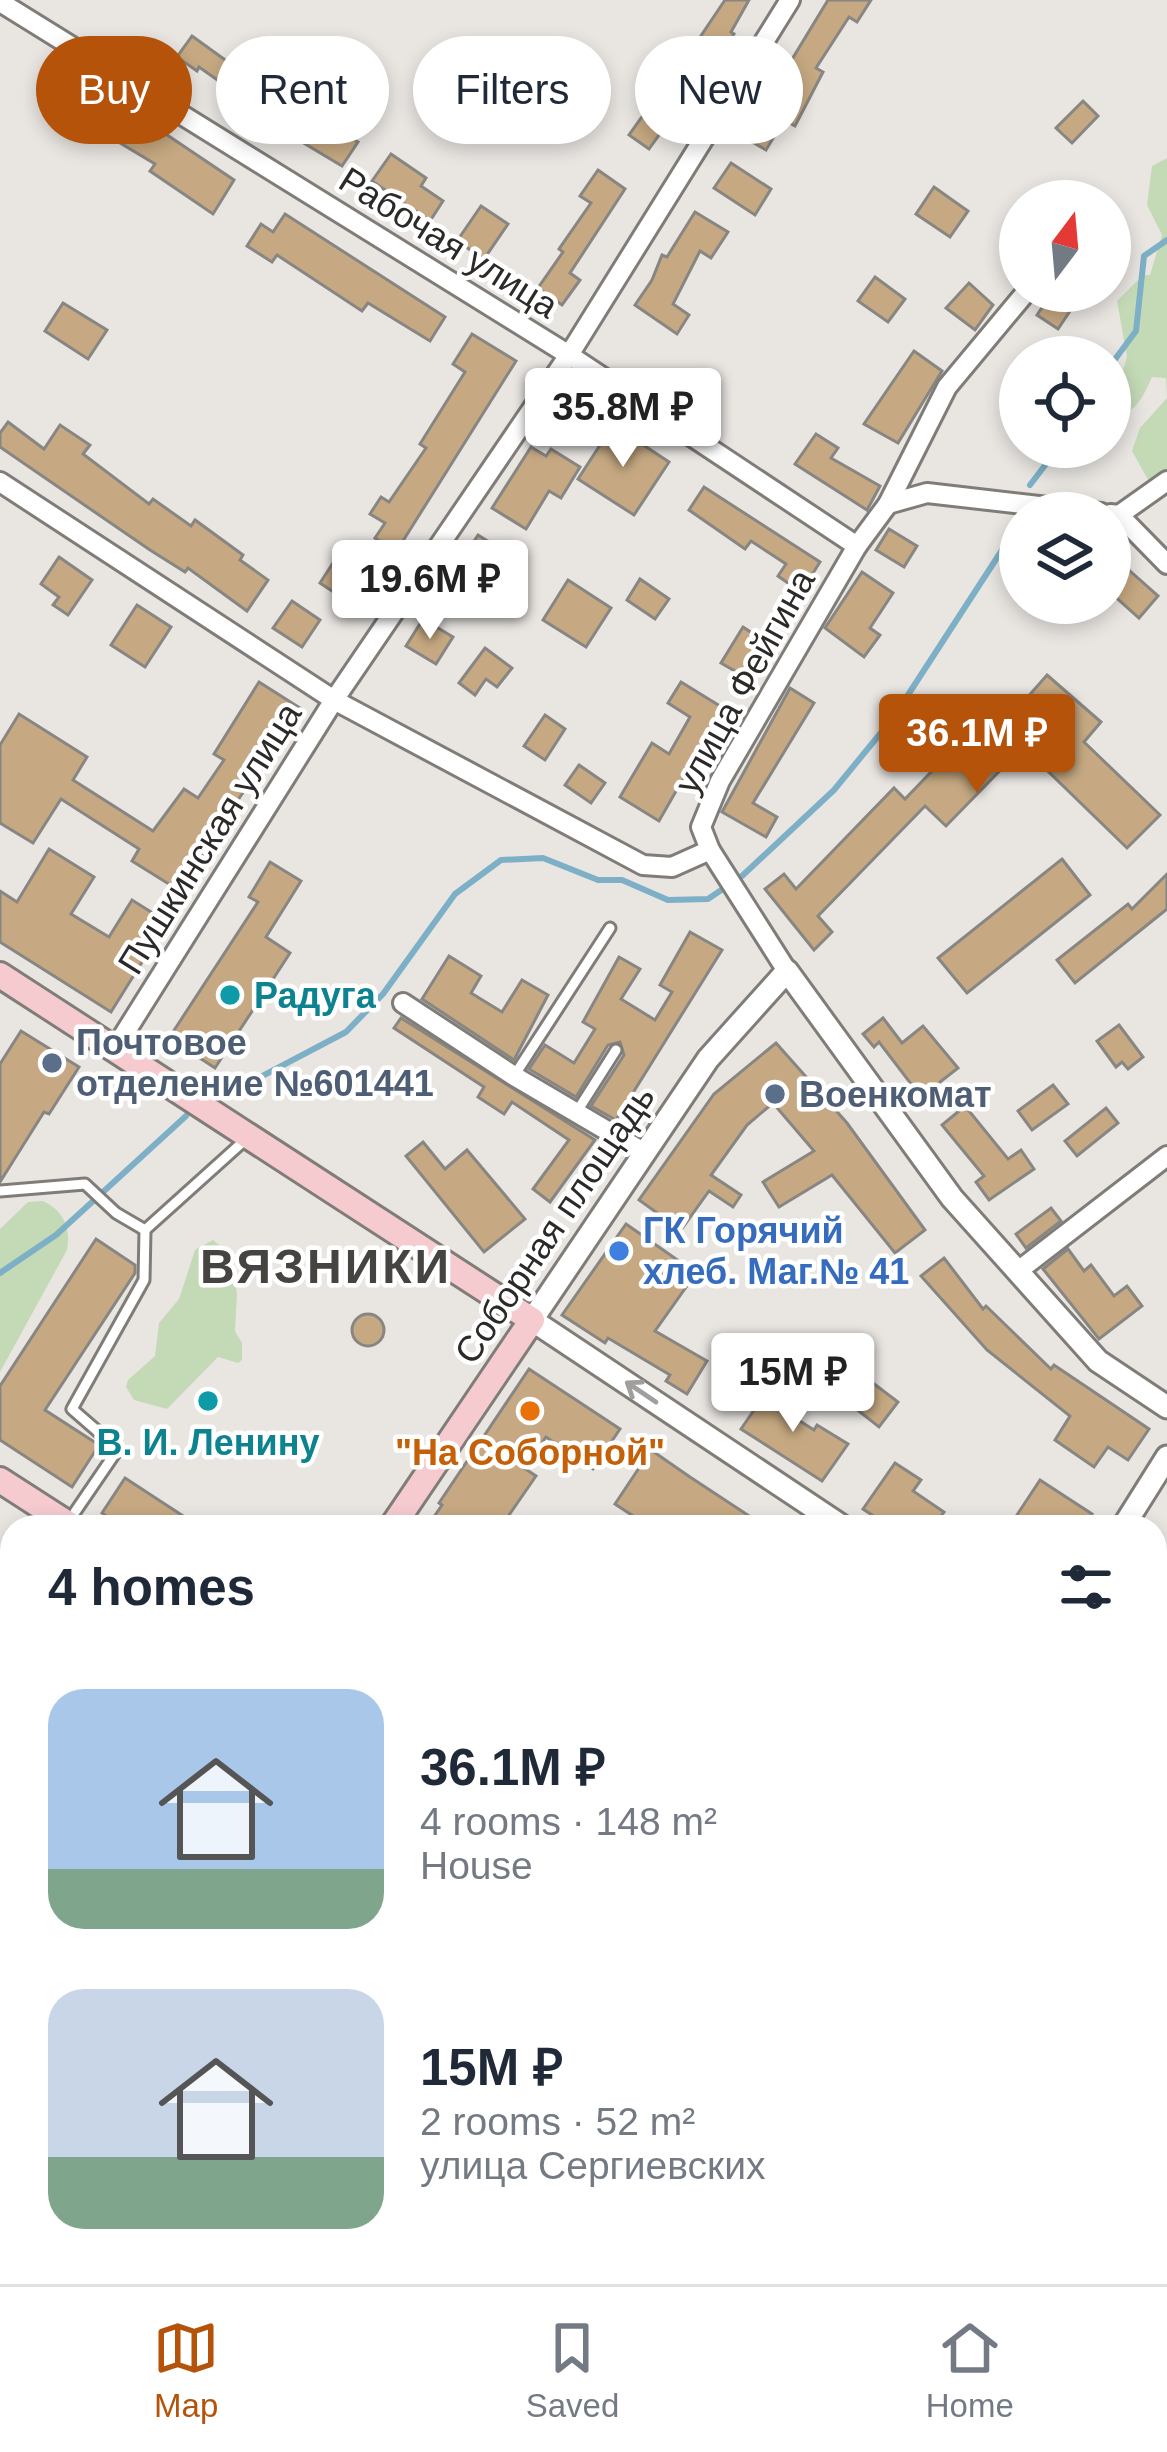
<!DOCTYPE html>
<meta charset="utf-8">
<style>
body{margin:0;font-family:Arial,sans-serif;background:#f2f2f3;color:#1f2937;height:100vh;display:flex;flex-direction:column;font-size:45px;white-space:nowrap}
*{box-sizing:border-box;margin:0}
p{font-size:39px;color:#747a83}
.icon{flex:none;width:66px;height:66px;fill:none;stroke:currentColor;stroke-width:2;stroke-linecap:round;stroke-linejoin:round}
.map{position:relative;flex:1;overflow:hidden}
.sheet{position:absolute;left:0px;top:1515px;width:1167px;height:771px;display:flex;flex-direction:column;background:#fff;border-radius:36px 36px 0 0;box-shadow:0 6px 18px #0003}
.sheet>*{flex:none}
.top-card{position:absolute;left:36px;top:36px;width:1095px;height:108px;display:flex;gap:24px}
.needle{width:78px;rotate:16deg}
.controls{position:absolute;left:999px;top:180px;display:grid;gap:24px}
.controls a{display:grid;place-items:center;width:132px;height:132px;border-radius:50%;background:#fff;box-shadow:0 6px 18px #0003;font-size:60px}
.price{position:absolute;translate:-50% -102px;padding:0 27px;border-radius:12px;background:#fff;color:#222;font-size:39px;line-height:78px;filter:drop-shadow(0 3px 6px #0008)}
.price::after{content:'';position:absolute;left:50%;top:72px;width:36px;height:27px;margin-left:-18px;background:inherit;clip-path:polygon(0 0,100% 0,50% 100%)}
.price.selected{background:#b45309;color:#fff}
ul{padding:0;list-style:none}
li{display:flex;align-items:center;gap:36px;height:300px;padding:0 48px}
li span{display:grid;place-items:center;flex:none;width:336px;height:240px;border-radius:36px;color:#555}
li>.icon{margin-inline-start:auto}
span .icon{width:144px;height:144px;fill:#fffc;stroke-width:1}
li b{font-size:51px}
h2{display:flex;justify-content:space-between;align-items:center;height:144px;padding:0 48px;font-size:51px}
.chip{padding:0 42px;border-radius:54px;background:#fff;box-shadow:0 6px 18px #0003;font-size:42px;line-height:108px}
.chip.selected{background:#b45309;color:#fff}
.dock{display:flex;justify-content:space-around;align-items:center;height:168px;border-top:3px solid #e0e1e3;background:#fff;font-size:33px;color:#747a83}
.dock a{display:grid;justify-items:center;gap:6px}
.dock .selected{color:#b45309}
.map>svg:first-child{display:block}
</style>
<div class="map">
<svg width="1167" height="2284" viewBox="0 0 1167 2284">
<rect width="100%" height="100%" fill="#e9e6e2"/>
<g fill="#c4dab7">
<path d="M1167,158V481L1152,487L1132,451L1140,428L1167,398L1166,378L1152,377C1144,395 1136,413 1116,417L1112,406L1127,357L1117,301L1143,275H1150L1162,235L1147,205L1152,166Z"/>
<path d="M43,1201C64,1211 71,1228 67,1250L0,1372V1229L28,1202Z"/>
<polygon points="213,1240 231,1255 237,1294 235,1331 242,1343 242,1360 238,1363 218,1357 167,1409 134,1400 126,1387 128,1380 155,1356 159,1323 179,1299 195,1250"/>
</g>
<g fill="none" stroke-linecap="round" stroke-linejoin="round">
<g stroke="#7db0c6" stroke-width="6">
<polyline points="1110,366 1136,331 1144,256 1167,240"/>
<polyline points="1030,485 1059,447"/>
<polyline points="230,1093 346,1032 383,994 455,894 501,860 543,858 598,880 622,880 668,900 708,899 742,876 834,790 893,718 1017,527"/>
<polyline points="0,1273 56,1235 186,1116"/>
</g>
</g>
<g fill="#c6a982" stroke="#888682" stroke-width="3">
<polygon points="725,0 749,0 731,32 734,34 723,50 717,46 693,81 669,64 682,46 690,52"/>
<polygon points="828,0 871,0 857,22 849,17 816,68 823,72 795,126 784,120 766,150 740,135 752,114 757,117"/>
<polygon points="192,36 228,62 237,50 260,66 240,96 199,67 197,71 177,57"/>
<polygon points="72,71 234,180 213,214 150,171 155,164 52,102"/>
<polygon points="1083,101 1098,116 1072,143 1056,128"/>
<polygon points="649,107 669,121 649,149 629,135"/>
<polygon points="319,118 358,142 342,166 302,142"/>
<polygon points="391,154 426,178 421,186 443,201 430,221 372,181"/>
<polygon points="731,163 771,189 755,215 714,188"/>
<polygon points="598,170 625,189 570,273 580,280 562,305 538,288 563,252 559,249 591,203 580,196"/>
<polygon points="934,187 968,211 950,237 916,214"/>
<polygon points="481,206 508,224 484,259 457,241"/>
<polygon points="695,212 728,232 711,258 700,251 673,304 689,315 677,334 635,305 652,280 662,255 667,257"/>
<polygon points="285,214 445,317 430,341 368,303 362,311 277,255 272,262 247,246 261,224 273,232"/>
<polygon points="875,277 905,299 888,322 858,301"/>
<polygon points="969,283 993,305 975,330 946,308"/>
<polygon points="1053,291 1076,302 1058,329 1037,315"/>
<polygon points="63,303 107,330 88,359 45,331"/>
<polygon points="472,334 516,361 396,552 375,538 385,523 370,514 381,497 389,502 426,448 420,444 465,372 453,364"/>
<polygon points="914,351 942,371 898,443 864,424"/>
<polygon points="703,373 719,384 698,416 682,405"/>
<polygon points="8,422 44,449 60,425 90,445 83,454 149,504 153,499 191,526 195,520 243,555 240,560 268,580 247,611 188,568 185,572 150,550 0,447 0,433"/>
<polygon points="613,425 669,462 634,515 578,479"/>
<polygon points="816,434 838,448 831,458 880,486 867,510 795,464"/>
<polygon points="531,447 546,456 551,449 580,467 561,498 549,491 526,529 492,508"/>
<polygon points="704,487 820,562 801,592 778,576 786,564 751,541 745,549 689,510"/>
<polygon points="889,529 917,546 904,567 876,550"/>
<polygon points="478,535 513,557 486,598 452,576"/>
<polygon points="59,557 92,580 68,615 53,605 59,597 41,584"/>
<polygon points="333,563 351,576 359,564 381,578 361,610 320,583"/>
<polygon points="1121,563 1158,596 1139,618 1110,592 1110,576"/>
<polygon points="862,572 893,593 870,628 880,635 864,657 825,628"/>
<polygon points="640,579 669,599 655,619 627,600"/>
<polygon points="568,580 611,608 586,647 543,620"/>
<polygon points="292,601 320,620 302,647 273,628"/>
<polygon points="137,605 171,627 145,667 111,645"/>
<polygon points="423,619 453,637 436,664 406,646"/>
<polygon points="743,627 761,639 740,674 721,663"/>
<polygon points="485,648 512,668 497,687 486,679 475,695 459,683"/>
<polygon points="1047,675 1101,722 1084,742 1160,815 1127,848 1023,747 946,826 925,806 818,916 832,932 814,950 765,889 784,874 796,889 894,788 905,799 982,719 996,733"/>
<polygon points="259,682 303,710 279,749 275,746 240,797 180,891 132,861 139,849 61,799 33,843 0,823 0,745 19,714 87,757 73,780 153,831 184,789 198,798 224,760 214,754"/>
<polygon points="681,682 728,711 714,732 711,730 659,821 620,797 652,743 669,754 690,717 668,703"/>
<polygon points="790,688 814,703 753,803 777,817 766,837 722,812"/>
<polygon points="545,715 565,729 545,760 524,746"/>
<polygon points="579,765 605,783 591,803 565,785"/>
<polygon points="49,849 94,877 71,914 109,937 132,900 167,922 111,1012 0,942 0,891 17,902"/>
<polygon points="1062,859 1090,895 967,993 938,958"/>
<polygon points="270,862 301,881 266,937 290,953 215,1068 169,1038 258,902 249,897"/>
<polygon points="1167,874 1167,909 1075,983 1057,960 1128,904 1132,909"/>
<polygon points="690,932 722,950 616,1120 591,1106 624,1055 620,1042 608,1045 576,1097 529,1069 545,1045 574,1063 595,1029 583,1022 619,957 640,969 621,999 655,1020 672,992 660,985"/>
<polygon points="449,956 481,976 471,993 502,1012 522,980 548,995 514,1060 422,999"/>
<polygon points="401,1018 595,1140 550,1202 533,1189 569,1140 512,1102 504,1114 478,1097 484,1087 394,1028"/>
<polygon points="883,1018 902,1043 923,1026 958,1068 921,1097 879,1042 874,1047 863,1034"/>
<polygon points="1119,1025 1143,1057 1128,1069 1122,1062 1116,1067 1097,1041"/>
<polygon points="21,1031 79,1067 49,1114 44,1112 0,1182 0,1064"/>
<polygon points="776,1043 847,1123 925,1230 895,1253 832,1175 779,1207 763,1182 814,1151 773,1103 747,1125 711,1175 741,1195 733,1207 709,1191 681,1230 639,1200 714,1094"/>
<polygon points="1053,1085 1068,1104 1032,1130 1018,1111"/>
<polygon points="965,1106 1008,1159 1021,1150 1034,1169 989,1200 976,1182 984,1176 942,1125"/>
<polygon points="1106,1108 1118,1123 1077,1156 1065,1141"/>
<polygon points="423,1142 445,1169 467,1150 525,1219 484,1252 406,1156"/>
<polygon points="1051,1208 1061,1221 1026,1248 1016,1234"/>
<polygon points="626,1224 696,1273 655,1331 707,1361 687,1394 666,1381 670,1375 608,1338 605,1343 562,1315"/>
<polygon points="96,1239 135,1265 135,1273 45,1410 99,1445 72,1487 0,1440 0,1386"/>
<polygon points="1068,1249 1084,1271 1091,1265 1114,1296 1127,1286 1142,1306 1099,1339 1043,1269"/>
<polygon points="944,1258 983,1309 986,1306 1051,1369 1054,1365 1149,1429 1128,1460 1108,1447 1094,1467 1055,1440 1070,1416 987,1350 921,1276"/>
<circle cx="368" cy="1330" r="16"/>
<polygon points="529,1369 620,1429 593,1469 546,1437 524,1468 536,1476 507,1518 521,1527 427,1527 442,1505 439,1503"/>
<polygon points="865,1377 898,1402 879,1427 846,1401"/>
<polygon points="772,1384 798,1401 789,1414 814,1430 817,1425 848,1444 822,1481 741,1429"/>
<polygon points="651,1450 690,1477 766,1527 650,1527 615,1504"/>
<polygon points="895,1463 921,1480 913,1491 944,1512 933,1527 890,1527 863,1509"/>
<polygon points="125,1478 200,1527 124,1527 102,1513"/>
<polygon points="1040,1480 1092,1514 1083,1527 1009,1527"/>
</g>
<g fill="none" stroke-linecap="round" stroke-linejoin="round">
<g stroke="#807d79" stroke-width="15">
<g id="service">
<polyline points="514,1076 610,928"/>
<polyline points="576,1113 616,1050"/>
<polyline points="0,1191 85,1184 116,1213 145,1230"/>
<polyline points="75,1512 118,1449 72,1409 144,1280 145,1230 245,1140"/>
<polyline points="0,1574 12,1581"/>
</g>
</g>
<g stroke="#807d79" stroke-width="24">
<g id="minor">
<polyline points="0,2 569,355 857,546"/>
<polyline points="0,482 334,700 643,865 672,867 710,850"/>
<polyline points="888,504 927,493 1101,513"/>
<polyline points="1110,514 1119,515 1167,564"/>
<polyline points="1119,515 1167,481"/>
<polyline points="787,971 710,850 701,827 720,781 857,546 888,504 947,387 1027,291"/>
<polyline points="403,1003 514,1076 645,1153"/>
<polyline points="116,1047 334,700 569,355 790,0"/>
<polyline points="1018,1271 1167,1156"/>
<polyline points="0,1678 12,1661"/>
<polyline points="1155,1734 1167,1742"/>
<polyline points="0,1942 12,1950"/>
<polyline points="1155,2221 1167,2228"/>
<polyline points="464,2274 467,2284"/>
<polyline points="543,2274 563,2284"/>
<polyline points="637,2284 643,2274"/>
</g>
</g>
<g stroke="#807d79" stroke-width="27">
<g id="tertiary">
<polyline points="843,1527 532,1320 708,1059 787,971 952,1198 1098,1361 1167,1407"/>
<polyline points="1123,1527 1167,1457"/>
</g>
</g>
<g stroke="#807d79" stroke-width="30">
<g id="secondary">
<polyline points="0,975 532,1320 392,1527"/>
<polyline points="0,1480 73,1527"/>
<polyline points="957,2274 963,2284"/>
</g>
</g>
<use href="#service" stroke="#fff" stroke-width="9"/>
<use href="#minor" stroke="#fff" stroke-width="18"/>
<use href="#tertiary" stroke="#fff" stroke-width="21"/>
<use href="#secondary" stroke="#f6cbd0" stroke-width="24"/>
</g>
<defs><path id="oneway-shaft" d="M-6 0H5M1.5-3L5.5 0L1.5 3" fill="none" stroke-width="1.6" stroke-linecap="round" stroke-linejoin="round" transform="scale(3)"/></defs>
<use stroke="#a09f9e" href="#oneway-shaft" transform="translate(641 1392) rotate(-146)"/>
<g fill="#0f9aa8" stroke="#fff" stroke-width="4.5">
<circle cx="230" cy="995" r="12"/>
<circle cx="208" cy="1401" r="12"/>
</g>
<g fill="#5c6f8a" stroke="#fff" stroke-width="4.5">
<circle cx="52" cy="1063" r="12"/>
<circle cx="775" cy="1094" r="12"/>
</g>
<circle fill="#3f7fe0" stroke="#fff" stroke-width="4.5" cx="619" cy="1251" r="12"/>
<circle fill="#e8710a" stroke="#fff" stroke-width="4.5" cx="530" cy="1411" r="12"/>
<g text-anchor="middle" stroke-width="9" stroke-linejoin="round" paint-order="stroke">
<g font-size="36" fill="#2b2a28" stroke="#fff">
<text transform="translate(449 242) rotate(32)" y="13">Рабочая улица</text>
<text transform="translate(744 681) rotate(-61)" y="13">улица Фейгина</text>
<text transform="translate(209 838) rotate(-58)" y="13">Пушкинская улица</text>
<text transform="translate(554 1224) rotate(-56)" y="13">Соборная площадь</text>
</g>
<g font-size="36" font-weight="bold" fill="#0d838f" stroke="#fff" text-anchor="start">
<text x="254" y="1008">Радуга</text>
<text x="208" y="1455" text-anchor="middle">В. И. Ленину</text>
</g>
<g font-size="36" font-weight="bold" fill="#4e5e75" stroke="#fff" text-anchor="start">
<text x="76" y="1055">Почтовое<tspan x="76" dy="41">отделение №601441</tspan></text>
<text x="799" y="1107">Военкомат</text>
</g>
<g font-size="36" font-weight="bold" fill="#366cbe" stroke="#fff" text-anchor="start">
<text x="643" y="1243">ГК Горячий<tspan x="643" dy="41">хлеб. Маг.№ 41</tspan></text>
</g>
<g font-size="36" font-weight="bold" fill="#c56008" stroke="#fff">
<text x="530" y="1465">"На Соборной"</text>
</g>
<g font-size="48" font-weight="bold" letter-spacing="3" fill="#464440" stroke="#fff">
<text x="326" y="1283">ВЯЗНИКИ</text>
</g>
</g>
</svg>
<div class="controls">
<a><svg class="needle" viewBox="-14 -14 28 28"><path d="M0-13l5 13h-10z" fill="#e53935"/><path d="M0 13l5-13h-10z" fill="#747a83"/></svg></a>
<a><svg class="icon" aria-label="locate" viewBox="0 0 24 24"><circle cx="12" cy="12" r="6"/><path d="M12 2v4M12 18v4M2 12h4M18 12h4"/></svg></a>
<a><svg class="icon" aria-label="layers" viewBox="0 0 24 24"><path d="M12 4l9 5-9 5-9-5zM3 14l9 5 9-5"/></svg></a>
</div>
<b class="price" style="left:623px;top:470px">35.8M ₽</b>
<b class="price" style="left:430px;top:642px">19.6M ₽</b>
<b class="price selected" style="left:977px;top:796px">36.1M ₽</b>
<b class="price" style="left:793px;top:1435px">15M ₽</b>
<div class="top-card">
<a class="chip selected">Buy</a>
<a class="chip">Rent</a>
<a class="chip">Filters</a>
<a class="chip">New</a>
</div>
<section class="sheet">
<h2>4 homes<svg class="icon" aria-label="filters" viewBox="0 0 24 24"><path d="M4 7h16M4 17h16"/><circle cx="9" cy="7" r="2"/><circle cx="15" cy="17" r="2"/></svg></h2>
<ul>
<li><span style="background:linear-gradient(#a9c7e8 75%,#7fa58c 0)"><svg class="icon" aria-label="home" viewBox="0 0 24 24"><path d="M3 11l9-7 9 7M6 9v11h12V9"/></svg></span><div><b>36.1M ₽</b><p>4 rooms · 148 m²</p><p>House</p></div></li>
<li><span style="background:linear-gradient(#c9d6e8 70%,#7fa58c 0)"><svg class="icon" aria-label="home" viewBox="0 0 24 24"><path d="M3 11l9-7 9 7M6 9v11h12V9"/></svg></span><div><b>15M ₽</b><p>2 rooms · 52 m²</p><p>улица Сергиевских</p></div></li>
</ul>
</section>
</div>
<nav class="dock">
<a class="selected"><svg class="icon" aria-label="map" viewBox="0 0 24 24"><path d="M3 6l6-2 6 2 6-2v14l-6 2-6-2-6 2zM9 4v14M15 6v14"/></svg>Map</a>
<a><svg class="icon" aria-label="saved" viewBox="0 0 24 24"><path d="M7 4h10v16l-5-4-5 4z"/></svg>Saved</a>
<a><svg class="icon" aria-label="home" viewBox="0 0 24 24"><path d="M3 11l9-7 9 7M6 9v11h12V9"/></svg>Home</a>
</nav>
